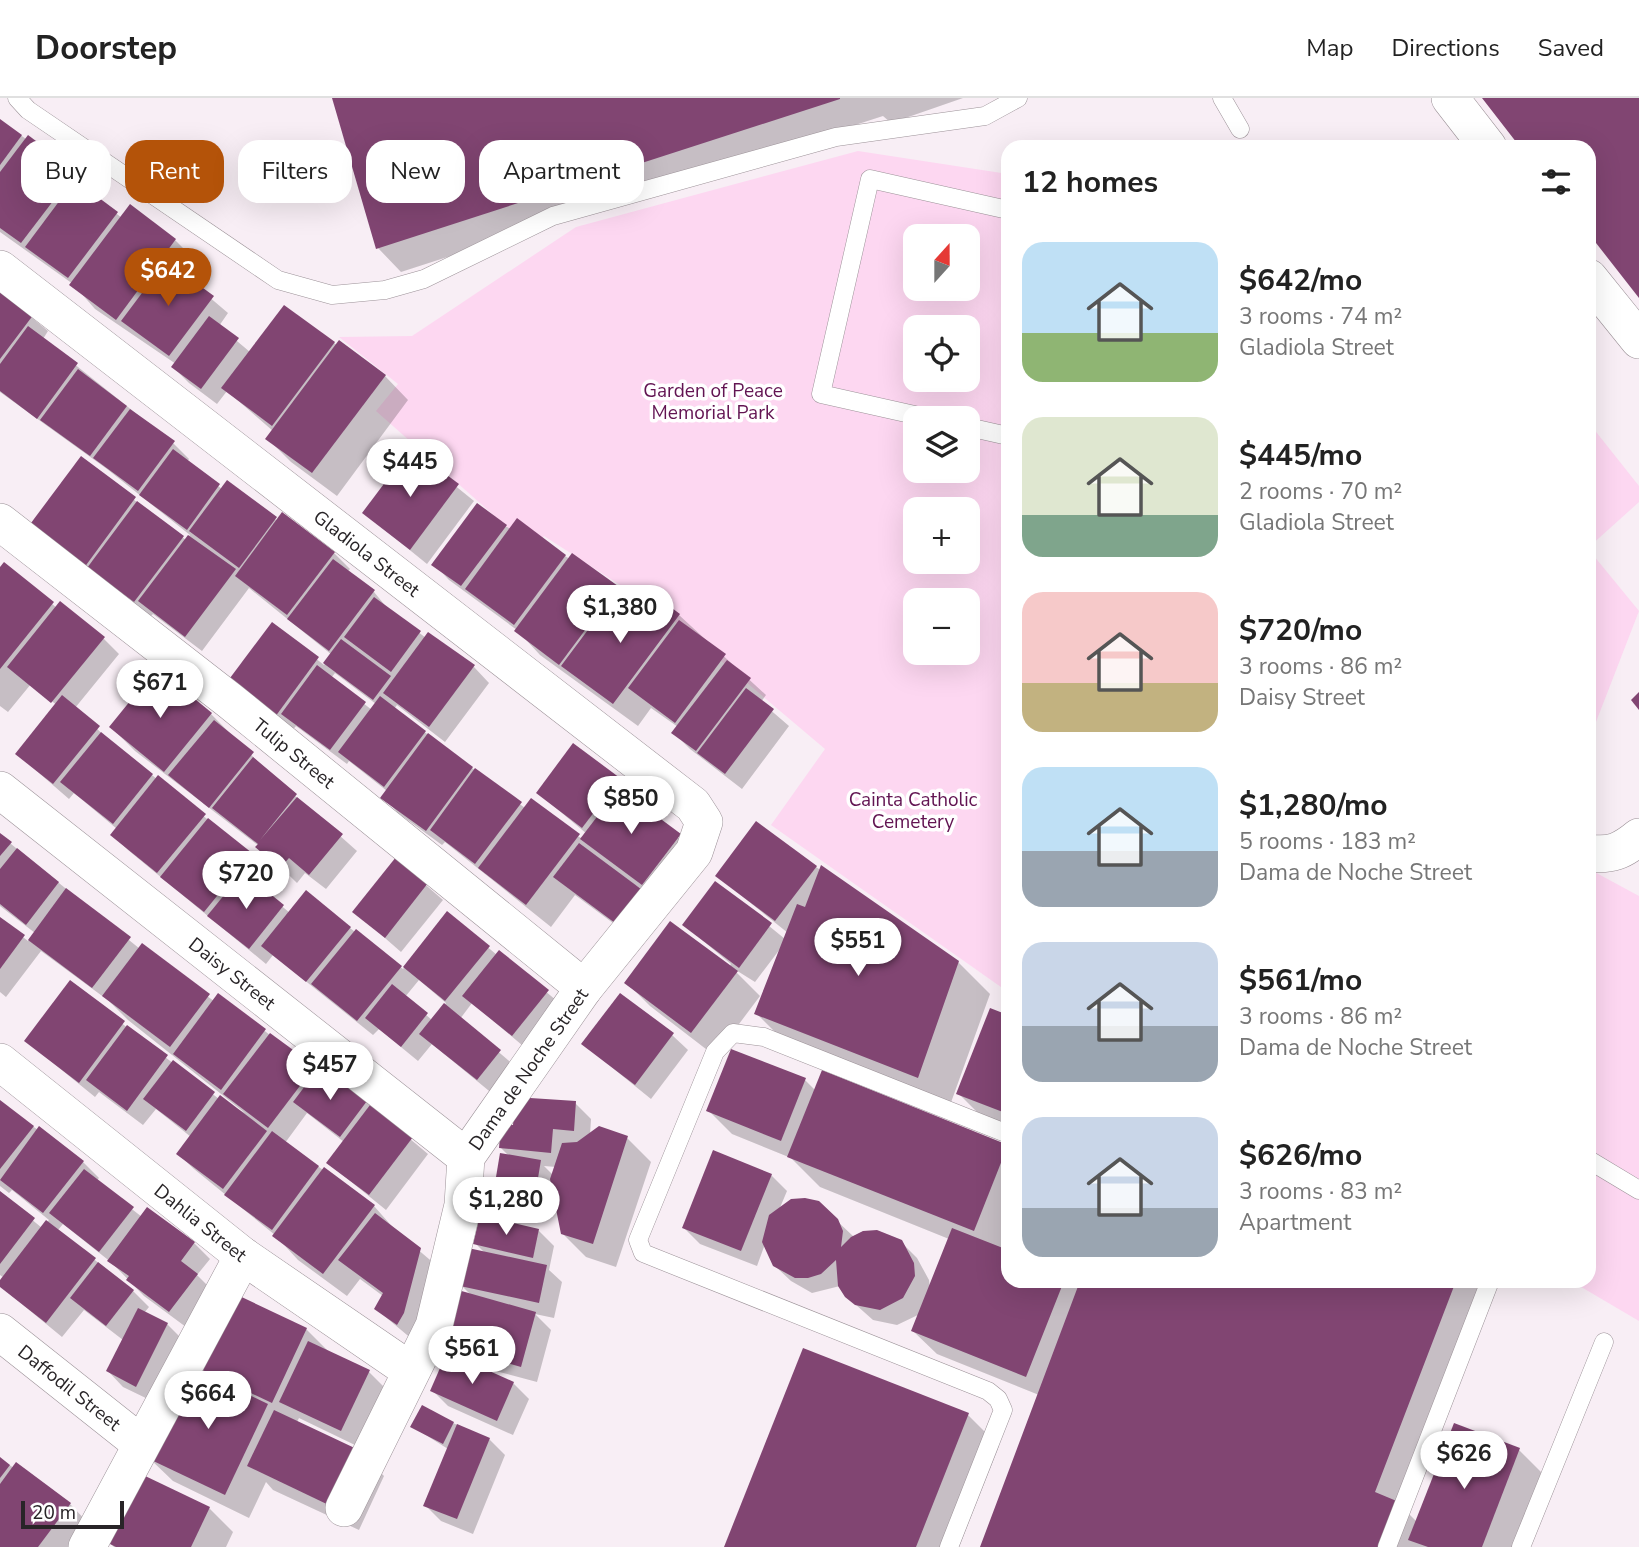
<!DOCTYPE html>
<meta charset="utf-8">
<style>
body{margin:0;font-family:"Nunito Sans",sans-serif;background:#f6f6f6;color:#222;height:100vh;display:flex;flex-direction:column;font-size:26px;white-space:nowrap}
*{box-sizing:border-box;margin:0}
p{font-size:23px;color:#767676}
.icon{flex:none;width:38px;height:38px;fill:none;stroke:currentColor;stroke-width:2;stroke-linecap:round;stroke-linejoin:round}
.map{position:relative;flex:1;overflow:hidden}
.panel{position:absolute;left:1001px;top:42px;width:595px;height:1148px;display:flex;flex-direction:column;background:#fff;border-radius:21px;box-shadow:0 7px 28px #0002}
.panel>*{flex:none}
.guide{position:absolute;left:21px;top:42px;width:665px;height:63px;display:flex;gap:14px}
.needle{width:46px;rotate:21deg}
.tools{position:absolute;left:903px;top:126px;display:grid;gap:14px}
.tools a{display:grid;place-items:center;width:77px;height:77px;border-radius:14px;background:#fff;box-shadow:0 7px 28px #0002;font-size:35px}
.scale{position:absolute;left:21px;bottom:18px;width:103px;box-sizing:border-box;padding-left:7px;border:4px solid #282427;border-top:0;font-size:19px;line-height:24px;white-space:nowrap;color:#282427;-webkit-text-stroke:5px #fff;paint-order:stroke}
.price{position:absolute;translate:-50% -60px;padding:0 16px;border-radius:24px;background:#fff;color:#222;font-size:23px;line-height:46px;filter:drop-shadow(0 2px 4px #0008)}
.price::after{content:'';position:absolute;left:50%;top:42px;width:21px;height:16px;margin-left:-10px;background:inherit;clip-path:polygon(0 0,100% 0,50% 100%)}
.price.on{background:#b45309;color:#fff}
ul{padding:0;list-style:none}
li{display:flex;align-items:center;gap:21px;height:175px;padding:0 21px}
li span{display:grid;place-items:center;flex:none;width:196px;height:140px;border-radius:21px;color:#555}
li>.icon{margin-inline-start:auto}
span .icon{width:84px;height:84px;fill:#fffc;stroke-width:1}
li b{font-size:30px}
h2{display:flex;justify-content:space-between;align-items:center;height:84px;padding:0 21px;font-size:30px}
.pill{padding:0 24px;border-radius:21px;background:#fff;box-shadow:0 7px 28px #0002;font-size:24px;line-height:63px}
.pill.on{background:#b45309;color:#fff}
header{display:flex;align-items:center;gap:42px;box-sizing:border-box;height:98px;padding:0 35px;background:#fff;border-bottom:2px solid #e0e0e0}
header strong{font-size:33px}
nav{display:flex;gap:38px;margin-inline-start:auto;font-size:24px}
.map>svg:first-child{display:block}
</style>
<header>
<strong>Doorstep</strong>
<nav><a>Map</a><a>Directions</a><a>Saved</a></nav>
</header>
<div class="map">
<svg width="1639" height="1449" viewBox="0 0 1639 1449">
<rect width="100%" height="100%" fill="#f8eef5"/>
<g fill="#fdd7f1" fill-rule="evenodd">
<path d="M858,53L1008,76V894L771,727L825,651L668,518L544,438L533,452L376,313L398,286L339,239L412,238L576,129ZM915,138H968V191H915ZM915,229H968V282H915ZM915,320H968V373H915ZM915,411H968V464H915ZM915,502H968V555H915Z"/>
<polygon points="1589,325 1639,388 1639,404 1589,449"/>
<polygon points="1589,452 1639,513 1596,624 1589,620"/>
<polygon points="1589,771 1639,798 1639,1223 1571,1183 1589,1183"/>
</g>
<g fill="#0003" fill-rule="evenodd">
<polygon points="334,0 963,0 891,25 883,18 401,174 378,150"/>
<polygon points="0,23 74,74 98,98 96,100 122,120 175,142 199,166 188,181 228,215 219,228 250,254 334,245 385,278 408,302 337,398 291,364 268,341 273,333 227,293 217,306 189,285 173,269 176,266 95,211 73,186 0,134"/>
<path d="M0,193L48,233L43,241L173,345L189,361L187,364L222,391L334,455L350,471L347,474L374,494L388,511L426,540L474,569L489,585L445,644L397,607L394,611L525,710L583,741L587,736L538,695L618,681L634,697L631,702L695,753L659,802L635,787L632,839L575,797L551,829L445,744L442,747L398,715L383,699L387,693L349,663L347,666L296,628L291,634L245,599L272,526L324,567L332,557L249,490L202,553L153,516L150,519L54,452L81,361L186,442L190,437L107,371L0,294ZM335,575L376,606L372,612L331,580Z"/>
<polygon points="411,352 474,403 427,466 364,415"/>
<polygon points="505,428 565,458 616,490 637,511 679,517 766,597 761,604 789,628 742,691 690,651 674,635 678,629 651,610 638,628 540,557 517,532 449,482 434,466"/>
<path d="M4,467L57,510L104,541L119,556L75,610L113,646L251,756L266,772L255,786L290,815L350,830L403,871L448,816L497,857L499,854L564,909L529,953L472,905L460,921L516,969L494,997L432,946L418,963L379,931L373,937L273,857L266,866L128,752L112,736L117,731L74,695L69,701L17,656L59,609L31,586L8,614L0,608V471ZM419,882L446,905L432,922L405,899Z"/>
<polygon points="157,573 211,616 267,673 357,753 326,791 305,775 297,785 259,748 135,653 111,629"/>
<polygon points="0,737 140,851 214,903 219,898 318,974 366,1004 428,1056 386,1112 328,1065 344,1044 307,1015 285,1045 374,1108 396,1133 436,1167 413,1242 376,1211 383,1198 360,1181 347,1198 298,1162 275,1137 194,1071 178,1056 191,1039 156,1011 143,1027 99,994 95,999 26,943 70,885 219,1001 245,1015 128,922 109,903 41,853 6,899 0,894 0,821 28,843 35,835 0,808"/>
<polygon points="397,762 443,802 401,854 354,813"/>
<polygon points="816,769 958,864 990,896 949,1010 787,946 756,915 780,851 755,884 731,869 760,898 715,958 650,908 626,884 729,869 731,866 684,827 716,785 785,841 788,835 717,778"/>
<polygon points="1008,919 1008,1029 982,1019 958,995"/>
<polygon points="672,937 688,952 651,1001 583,946"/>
<polygon points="823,975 1008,1049 1008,1183 1071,1183 1079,1191 1082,1183 1495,1183 1498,1185 1409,1416 1417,1424 1519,1352 1543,1376 1514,1449 981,1449 1039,1297 937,1256 913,1233 920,1216 897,1227 873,1222 846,1198 840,1188 812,1195 791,1183 774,1167 765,1146 757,1168 700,1146 684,1130 771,1077 787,1093 779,1112 836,1122 854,1139 901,1144 917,1160 929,1182 930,1191 949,1141 820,1089 791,1060 732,1036 708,1012 805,982 815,992"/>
<polygon points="0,1005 83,1064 99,1080 96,1083 142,1119 194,1145 210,1161 197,1177 213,1193 186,1229 144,1198 112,1165 63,1126 58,1132 133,1193 149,1209 144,1215 167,1226 183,1242 152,1303 123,1289 108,1273 123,1242 84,1212 62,1239 0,1188 4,1180 0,1177 0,1095 42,1130 49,1122 12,1092 9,1095 0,1088"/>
<path d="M575,1005L591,1021L590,1037L627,1040L651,1064L616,1169L586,1159L562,1135L553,1093L550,1118L511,1112L495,1097L510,1059L501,1050L514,1028ZM544,1068L556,1069L553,1077Z"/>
<polygon points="538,1132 554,1148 549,1172 562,1184 554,1220 535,1216 551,1232 537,1284 473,1267 513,1285 529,1301 513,1337 448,1308 432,1292 460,1261 444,1245 472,1198 462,1188 486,1156 475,1145"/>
<polygon points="306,1231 331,1256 369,1274 385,1290 357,1348 299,1320 297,1324 360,1354 384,1378 359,1432 273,1392 266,1384 249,1420 173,1383 149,1360 208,1278 198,1268"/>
<polygon points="968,1317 999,1348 959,1449 726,1449"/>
<polygon points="453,1325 489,1341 505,1357 473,1436 441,1423 425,1407 448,1351 413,1329"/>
<polygon points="0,1361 70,1406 93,1430 79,1449 0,1449"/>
<polygon points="209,1410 233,1434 226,1449 114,1449 110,1445"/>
</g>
<g fill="#814572">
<polygon points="332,0 840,0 840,1 376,151"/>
<polygon points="1482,0 1639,0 1639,200 1589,136 1589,49 1520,49"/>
<polygon points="0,21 22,37 0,67"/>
<polygon points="28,37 76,73 21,145 0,130 0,74"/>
<polygon points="75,82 118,114 68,180 25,149"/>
<polygon points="130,106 176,141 116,222 69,187"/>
<polygon points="166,163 214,198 169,258 121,223"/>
<polygon points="0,191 34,216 0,261"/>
<polygon points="284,207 335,244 272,328 221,290"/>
<polygon points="209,218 239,240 201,291 171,269"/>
<polygon points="28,228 78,265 37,321 0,293 0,266"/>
<polygon points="339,242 386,277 312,375 265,341"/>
<polygon points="78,271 127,308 90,358 40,322"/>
<polygon points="130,311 175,343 138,393 93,360"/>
<polygon points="411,350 459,386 410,452 362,415"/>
<polygon points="173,351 220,386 187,432 139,397"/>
<polygon points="81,358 136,399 84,470 28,429"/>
<polygon points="227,382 277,419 239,470 189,433"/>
<polygon points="137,403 184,438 134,504 87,470"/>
<polygon points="477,405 507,427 461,488 431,467"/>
<polygon points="282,414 335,454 287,517 235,478"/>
<polygon points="517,420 566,457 514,527 465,491"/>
<polygon points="188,437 236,471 185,539 138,503"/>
<polygon points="572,455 618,488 559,567 514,533"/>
<polygon points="333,461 375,492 329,553 287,521"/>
<polygon points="4,464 54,504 0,571 0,469"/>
<polygon points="649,493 680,516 613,606 561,568 611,501 631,516"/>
<polygon points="374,499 421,533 391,574 344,539"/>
<polygon points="60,503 105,539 51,605 7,569"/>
<polygon points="679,522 726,556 675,625 628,590"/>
<polygon points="272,524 319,559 275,619 227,584"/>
<polygon points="428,534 475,567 429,629 383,595"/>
<polygon points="341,541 391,578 373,602 323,565"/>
<polygon points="727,562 751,580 696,653 671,635"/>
<polygon points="317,567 366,604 330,652 281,616"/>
<polygon points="157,570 212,615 164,674 109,629"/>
<polygon points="746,590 774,611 725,676 697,655"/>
<polygon points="1639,594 1639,612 1631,602"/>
<polygon points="62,597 100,628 53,686 15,656"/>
<polygon points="380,598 426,633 384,689 338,654"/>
<polygon points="214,622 254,654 209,710 168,677"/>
<polygon points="101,634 153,676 113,726 60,684"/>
<polygon points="428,635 473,669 426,733 380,700"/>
<polygon points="573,645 620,680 582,730 536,695"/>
<polygon points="253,659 297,696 260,742 297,699 343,736 309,777 289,760 280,770 255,749 258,746 212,710"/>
<polygon points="475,670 522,704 475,766 430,732"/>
<polygon points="158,677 206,716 157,775 110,737"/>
<polygon points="619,690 681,736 642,787 580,741"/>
<polygon points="531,700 580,736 526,807 478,770"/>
<polygon points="208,720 252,755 204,814 160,779"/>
<polygon points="756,723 817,768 775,823 715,778"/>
<polygon points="0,735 12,744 0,758"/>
<polygon points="579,745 641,791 615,825 553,779"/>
<polygon points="17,750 59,784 26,827 0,806 0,771"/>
<polygon points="396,759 428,785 385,840 352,814"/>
<polygon points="821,767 959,863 918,980 754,916 797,806 805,809"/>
<polygon points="243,774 284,807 249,851 207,818"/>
<polygon points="715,783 772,825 739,870 682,827"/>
<polygon points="66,790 131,839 92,890 28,842"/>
<polygon points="306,792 351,829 306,884 261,848"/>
<polygon points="447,813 490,848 445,903 403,869"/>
<polygon points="0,819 25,837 0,871"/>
<polygon points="670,823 738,873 691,935 624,885"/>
<polygon points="356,831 402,868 357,923 311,886"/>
<polygon points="142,845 210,896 170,949 102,898"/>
<polygon points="499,852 549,892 512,938 462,898"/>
<polygon points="70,882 125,923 79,985 24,943"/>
<polygon points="392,886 428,915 401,949 365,920"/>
<polygon points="218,895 266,931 221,992 173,956"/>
<polygon points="620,895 674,935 635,987 581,946"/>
<polygon points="444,905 501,952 477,982 419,936"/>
<polygon points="990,910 1008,917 1008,1016 956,996"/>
<polygon points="127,927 168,957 127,1013 86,982"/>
<polygon points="270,935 315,968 268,1030 223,996"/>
<polygon points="731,951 806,980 781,1043 706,1013"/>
<polygon points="173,962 215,994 186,1033 143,1001"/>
<polygon points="320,968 367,1003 340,1039 293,1004"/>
<polygon points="822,972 1008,1047 974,1133 787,1059"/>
<polygon points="220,997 267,1033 223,1091 176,1056"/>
<polygon points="515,999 576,1003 574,1033 553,1031 551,1055 499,1050 501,1026 513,1027"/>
<polygon points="0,1002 34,1028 0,1071"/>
<polygon points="370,1007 413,1039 369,1097 326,1065"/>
<polygon points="39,1028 84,1063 43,1115 0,1082"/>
<polygon points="599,1028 628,1038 593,1146 561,1136 550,1081 562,1045 577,1044"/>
<polygon points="272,1033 319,1068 272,1132 224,1097"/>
<polygon points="713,1052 772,1076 741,1153 682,1130"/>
<polygon points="500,1055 541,1062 534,1104 493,1097"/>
<polygon points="324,1069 375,1107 323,1176 272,1138"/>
<polygon points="84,1071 134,1109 99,1154 49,1115"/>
<polygon points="0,1093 35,1120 0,1166"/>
<polygon points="805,1100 819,1103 838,1121 843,1133 841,1149 851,1139 863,1133 877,1132 902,1142 914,1165 915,1178 903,1200 880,1212 855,1207 845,1199 838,1188 836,1162 821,1176 808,1180 795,1180 773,1168 762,1144 769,1117 791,1101"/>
<polygon points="147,1109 195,1144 181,1163 198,1176 169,1214 126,1182 129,1178 107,1163"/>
<polygon points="375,1115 421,1150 404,1215 397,1227 374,1211 383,1195 338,1162"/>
<polygon points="480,1117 539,1131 533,1160 473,1146"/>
<polygon points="46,1122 96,1160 46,1225 0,1189 0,1182"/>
<polygon points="952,1130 1008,1152 1008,1183 1064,1183 1026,1279 911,1233"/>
<polygon points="468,1150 547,1167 539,1205 460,1188"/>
<polygon points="98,1164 134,1192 106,1228 70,1200"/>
<polygon points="1080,1183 1456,1183 1375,1394 1399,1404 1381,1449 980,1449"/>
<polygon points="458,1192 536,1214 521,1269 442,1246"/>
<polygon points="231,1194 307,1230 272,1305 196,1269"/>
<polygon points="138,1210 168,1225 136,1289 106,1273"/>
<polygon points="308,1243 370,1272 341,1333 279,1304"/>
<polygon points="803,1250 969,1315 916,1449 724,1449"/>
<polygon points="447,1254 514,1284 497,1323 430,1293"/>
<polygon points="191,1269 268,1306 225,1397 147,1360"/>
<polygon points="422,1307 454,1324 443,1346 410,1329"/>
<polygon points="274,1312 361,1353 335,1410 247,1368"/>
<polygon points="1454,1325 1520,1350 1482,1449 1428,1449 1408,1442"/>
<polygon points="457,1326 490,1340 457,1421 423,1408"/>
<polygon points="0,1359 10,1367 0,1380"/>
<polygon points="16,1364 71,1405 38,1449 0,1449 0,1386"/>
<polygon points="141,1376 210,1409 191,1449 116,1449 108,1445"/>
</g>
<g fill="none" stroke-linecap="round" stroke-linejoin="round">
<g stroke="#9c9298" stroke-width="19">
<g id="lane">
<polyline points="17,0 28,12 278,182 332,197 385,192 424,181 553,118 836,39 985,18 1018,0"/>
<polyline points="1222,0 1240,31"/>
<polyline points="928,320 821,296 870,81 1008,112"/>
<polyline points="968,329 1008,338"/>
<polyline points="1589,1062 1639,1092"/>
<polyline points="949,1449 1003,1312 998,1301 988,1293 643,1155 638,1142 715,954 733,935 764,939 1008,1036"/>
<polyline points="1387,1449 1490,1183"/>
<polyline points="1521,1449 1604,1244"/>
</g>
</g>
<g stroke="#9c9298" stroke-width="38">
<g id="street">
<polyline points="1450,0 1488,49"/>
<path id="s1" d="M0,171L693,707L704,724L694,754L584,890L466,1059L463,1107L434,1228L344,1410"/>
<polyline points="1589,180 1639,242"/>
<path id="s2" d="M0,424L229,602L584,890"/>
<path id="s3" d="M0,692L466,1059"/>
<path d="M1589,755C1611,758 1622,753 1639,739"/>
<path id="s4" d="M0,964L243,1158L411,1273"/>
<path id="s5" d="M0,1234L140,1345"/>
<polyline points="87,1449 243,1158"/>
</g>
</g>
<use href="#lane" stroke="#fff" stroke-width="18"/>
<use href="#street" stroke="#fff" stroke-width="37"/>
</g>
<g text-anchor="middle" stroke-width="7" stroke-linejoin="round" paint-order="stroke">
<g font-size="19" fill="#621452" stroke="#fff">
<text x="713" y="299">Garden of Peace<tspan x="713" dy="22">Memorial Park</tspan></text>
<text x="913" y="708">Cainta Catholic<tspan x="913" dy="22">Cemetery</tspan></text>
</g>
<g font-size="19" fill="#282427" stroke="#fff">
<text dy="7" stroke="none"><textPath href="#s1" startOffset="464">Gladiola Street</textPath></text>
<text dy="7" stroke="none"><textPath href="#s2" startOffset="374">Tulip Street</textPath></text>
<text dy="7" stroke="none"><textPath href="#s3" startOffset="296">Daisy Street</textPath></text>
<text transform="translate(528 971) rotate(-55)" y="7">Dama de Noche Street</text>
<text dy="7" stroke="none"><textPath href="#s4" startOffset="257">Dahlia Street</textPath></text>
<text dy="7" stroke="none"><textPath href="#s5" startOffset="89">Daffodil Street</textPath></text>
</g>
</g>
</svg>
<div class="tools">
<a><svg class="needle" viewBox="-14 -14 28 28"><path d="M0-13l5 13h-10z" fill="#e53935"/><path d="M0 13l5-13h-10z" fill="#767676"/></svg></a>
<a><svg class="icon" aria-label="locate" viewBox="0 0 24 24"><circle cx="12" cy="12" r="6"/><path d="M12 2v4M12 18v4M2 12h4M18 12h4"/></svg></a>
<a><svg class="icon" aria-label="layers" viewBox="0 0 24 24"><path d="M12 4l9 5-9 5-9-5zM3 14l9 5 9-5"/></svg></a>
<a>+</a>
<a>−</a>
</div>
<div class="scale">20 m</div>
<b class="price on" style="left:168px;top:210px">$642</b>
<b class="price" style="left:410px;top:401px">$445</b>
<b class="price" style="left:620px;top:547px">$1,380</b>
<b class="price" style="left:160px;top:622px">$671</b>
<b class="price" style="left:631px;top:738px">$850</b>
<b class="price" style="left:246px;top:813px">$720</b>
<b class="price" style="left:858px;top:880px">$551</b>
<b class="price" style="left:330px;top:1004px">$457</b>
<b class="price" style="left:506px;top:1139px">$1,280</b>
<b class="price" style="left:472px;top:1288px">$561</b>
<b class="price" style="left:208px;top:1333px">$664</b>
<b class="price" style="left:1464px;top:1393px">$626</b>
<div class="guide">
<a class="pill">Buy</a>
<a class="pill on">Rent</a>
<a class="pill">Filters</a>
<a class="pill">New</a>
<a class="pill">Apartment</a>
</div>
<section class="panel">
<h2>12 homes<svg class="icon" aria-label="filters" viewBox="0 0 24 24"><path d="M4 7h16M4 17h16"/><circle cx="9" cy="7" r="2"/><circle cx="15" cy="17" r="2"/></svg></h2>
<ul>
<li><span style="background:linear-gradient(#bfe0f5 65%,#8fb573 0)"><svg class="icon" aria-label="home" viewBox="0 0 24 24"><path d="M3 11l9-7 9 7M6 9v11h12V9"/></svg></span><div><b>$642/mo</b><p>3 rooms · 74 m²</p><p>Gladiola Street</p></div></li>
<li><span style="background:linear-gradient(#dfe7d0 70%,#7fa58c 0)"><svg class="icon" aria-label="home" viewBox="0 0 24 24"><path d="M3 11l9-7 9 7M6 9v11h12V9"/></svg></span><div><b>$445/mo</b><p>2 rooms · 70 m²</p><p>Gladiola Street</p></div></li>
<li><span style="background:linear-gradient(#f6c9c9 65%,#c2b280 0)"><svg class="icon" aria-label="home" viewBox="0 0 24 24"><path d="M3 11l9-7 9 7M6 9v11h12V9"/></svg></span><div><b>$720/mo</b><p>3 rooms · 86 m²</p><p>Daisy Street</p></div></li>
<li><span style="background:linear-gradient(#bfe0f5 60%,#9aa5b1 0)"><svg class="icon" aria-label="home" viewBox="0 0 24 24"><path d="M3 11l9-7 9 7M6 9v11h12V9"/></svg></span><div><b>$1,280/mo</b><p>5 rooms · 183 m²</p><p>Dama de Noche Street</p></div></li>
<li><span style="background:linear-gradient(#c9d6e8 60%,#9aa5b1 0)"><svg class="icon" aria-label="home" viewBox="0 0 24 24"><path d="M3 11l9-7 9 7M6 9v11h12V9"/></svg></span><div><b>$561/mo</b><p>3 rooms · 86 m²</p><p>Dama de Noche Street</p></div></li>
<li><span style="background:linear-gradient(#c9d6e8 65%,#9aa5b1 0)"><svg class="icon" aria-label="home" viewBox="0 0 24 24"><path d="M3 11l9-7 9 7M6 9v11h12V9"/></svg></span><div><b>$626/mo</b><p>3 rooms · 83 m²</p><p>Apartment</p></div></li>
</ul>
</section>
</div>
